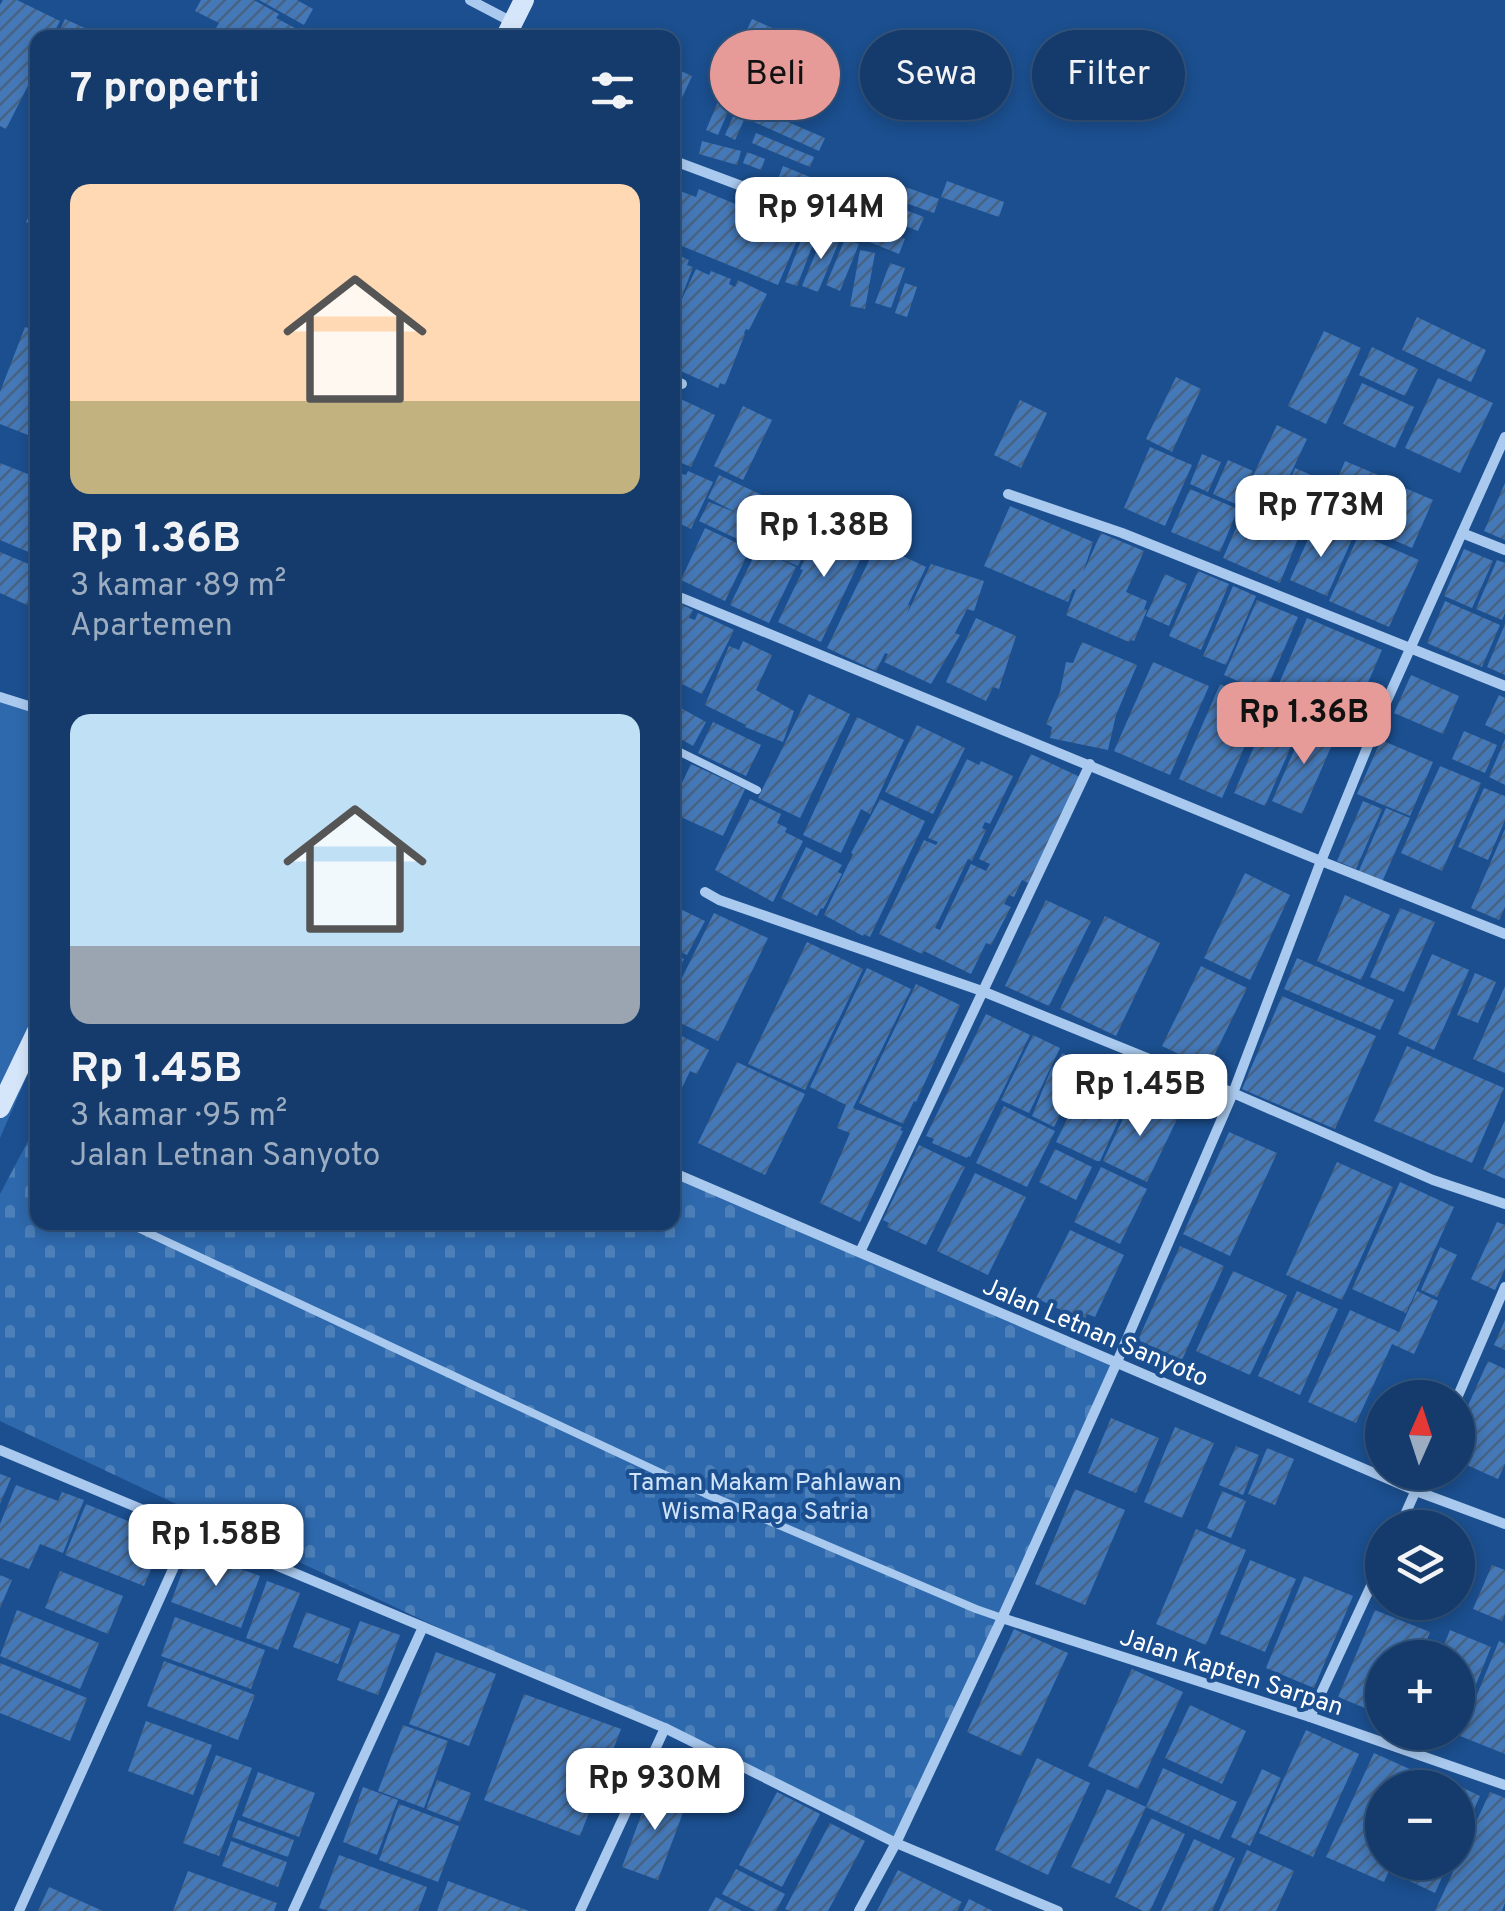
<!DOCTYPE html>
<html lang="id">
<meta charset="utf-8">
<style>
body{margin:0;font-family:Overpass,sans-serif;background:#1d4271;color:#f1f3f6;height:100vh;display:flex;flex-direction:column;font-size:38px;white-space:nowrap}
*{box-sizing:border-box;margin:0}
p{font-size:32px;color:#9dadc1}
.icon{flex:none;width:55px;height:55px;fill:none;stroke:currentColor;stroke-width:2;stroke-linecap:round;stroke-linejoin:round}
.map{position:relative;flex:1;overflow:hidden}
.side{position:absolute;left:30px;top:30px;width:650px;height:1200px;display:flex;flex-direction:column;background:#143b6b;border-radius:20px;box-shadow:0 5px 15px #0003,0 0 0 2px #33557e}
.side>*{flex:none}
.guide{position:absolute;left:710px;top:30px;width:645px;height:90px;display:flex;gap:20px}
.needle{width:65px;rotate:3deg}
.tools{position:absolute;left:1365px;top:1380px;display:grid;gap:20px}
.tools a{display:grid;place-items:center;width:110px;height:110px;border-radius:50%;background:#143b6b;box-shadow:0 5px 15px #0003,0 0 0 2px #33557e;font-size:50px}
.price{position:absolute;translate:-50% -85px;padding:0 22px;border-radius:20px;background:#fff;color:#222;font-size:32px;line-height:65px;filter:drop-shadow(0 2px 5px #0008)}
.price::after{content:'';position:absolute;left:50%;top:60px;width:30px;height:22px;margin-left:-15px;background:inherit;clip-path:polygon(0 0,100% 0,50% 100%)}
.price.on{background:#e69b98;color:#111}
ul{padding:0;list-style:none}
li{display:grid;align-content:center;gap:20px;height:530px;padding:0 40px}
li span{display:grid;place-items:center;height:310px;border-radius:20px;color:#555}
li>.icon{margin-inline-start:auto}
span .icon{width:180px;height:180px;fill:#fffc;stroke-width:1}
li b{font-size:42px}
h2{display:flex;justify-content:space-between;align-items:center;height:120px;padding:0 40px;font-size:42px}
.tag{padding:0 35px;border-radius:45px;background:#143b6b;box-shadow:0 5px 15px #0003,0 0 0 2px #33557e;font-size:35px;line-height:90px}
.tag.on{background:#e69b98;color:#111}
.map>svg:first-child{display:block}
</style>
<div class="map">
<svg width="1505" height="1911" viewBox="0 0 1505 1911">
<defs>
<pattern id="cemetery-stones" width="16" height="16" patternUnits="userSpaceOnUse" patternTransform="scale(2.5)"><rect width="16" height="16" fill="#2e69ad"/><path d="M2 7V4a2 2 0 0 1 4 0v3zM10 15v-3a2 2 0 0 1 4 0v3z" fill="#4d80b9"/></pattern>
<pattern id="building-hatch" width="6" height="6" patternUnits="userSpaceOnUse" patternTransform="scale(2.5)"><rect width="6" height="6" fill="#4478b7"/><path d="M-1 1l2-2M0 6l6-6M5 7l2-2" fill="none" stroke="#486282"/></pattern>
</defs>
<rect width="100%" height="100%" fill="#1b4f8f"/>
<polygon fill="url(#cemetery-stones)" points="37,1124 38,1222 672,1222 673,1174 1114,1365 896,1843 0,1421 0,1194"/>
<polygon fill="#2e69ad" points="0,700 38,711 37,1053 0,1138"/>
<g fill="url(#building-hatch)">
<polygon points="3,0 17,0 60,21 51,38 38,38 38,66 6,129 0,126 0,5"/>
<polygon points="201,0 254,0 279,14 276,18 295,28 290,38 210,38 219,23 195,11"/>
<polygon points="259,0 297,0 313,9 304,25"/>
<polygon points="65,19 89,30 103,38 56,38"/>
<polygon points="752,19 818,48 805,76 739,47"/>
<polygon points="672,67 692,76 672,120"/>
<polygon points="720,97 732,102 718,135 706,130"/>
<polygon points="738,105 749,109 735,140 725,135"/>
<polygon points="760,110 825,138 819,151 754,122"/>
<polygon points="756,133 814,157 810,167 752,143"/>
<polygon points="702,141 741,151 737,165 699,154"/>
<polygon points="747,152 765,159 761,170 743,163"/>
<polygon points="783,166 810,177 804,190 778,179"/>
<polygon points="889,181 939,199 934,213 883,195"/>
<polygon points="947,181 1004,202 999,217 941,197"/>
<polygon points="672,188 696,197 699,189 801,231 778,285 672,242"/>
<polygon points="38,199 38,228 26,222"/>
<polygon points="882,201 924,217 918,231 877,215"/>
<polygon points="862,222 905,239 899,254 857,237"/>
<polygon points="806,227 818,231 797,286 785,282"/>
<polygon points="824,233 840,239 818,292 802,286"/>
<polygon points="845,239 859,244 840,291 826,285"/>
<polygon points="860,250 875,253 865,309 850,306"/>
<polygon points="672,252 689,260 687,265 693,267 678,307 696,269 709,275 711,271 731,279 729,284 735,287 738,280 767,294 749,330 746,329 744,333 745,334 725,385 720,383 718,388 672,367"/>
<polygon points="890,263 905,268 891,308 875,303"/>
<polygon points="905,283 917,287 907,317 895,313"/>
<polygon points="1417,317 1486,350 1471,382 1402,350"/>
<polygon points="25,327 38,331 38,426 33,437 0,424 0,392"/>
<polygon points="1324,331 1361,348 1326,424 1288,406"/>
<polygon points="1372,347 1418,369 1405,396 1359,375"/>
<polygon points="1176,377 1201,389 1172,452 1146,439"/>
<polygon points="1438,378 1493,403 1460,473 1405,448"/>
<polygon points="1362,383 1414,407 1395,448 1343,424"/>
<polygon points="672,395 715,415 691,467 672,459"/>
<polygon points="1020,400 1047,413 1021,468 994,455"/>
<polygon points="743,406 772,420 743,480 714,466"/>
<polygon points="1277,425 1307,439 1281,494 1251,480"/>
<polygon points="1150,447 1192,465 1165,526 1124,508"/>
<polygon points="1202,454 1221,462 1208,492 1190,484"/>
<polygon points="1228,460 1253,471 1238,505 1213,494"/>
<polygon points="1345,461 1378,475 1352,535 1320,521"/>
<polygon points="0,463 38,478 38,556 0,540"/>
<polygon points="1295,468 1325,481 1304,530 1275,517"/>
<polygon points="688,471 713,482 691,529 672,520 672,489 678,473 686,475"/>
<polygon points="719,475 768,498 757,522 753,520 755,523 746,543 699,521 709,502 737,513 708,498"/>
<polygon points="1382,478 1433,500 1412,548 1361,526"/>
<polygon points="1505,483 1505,540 1484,531"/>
<polygon points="1190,489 1238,509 1220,552 1171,532"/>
<polygon points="777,495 822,517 798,566 775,557 796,567 769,623 730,605 757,550 757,546 753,544"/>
<polygon points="1010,506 1093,542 1083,573 1101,533 1144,551 1126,592 1147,601 1144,609 1147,610 1134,641 1131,640 1129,642 1066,615 1076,590 1073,589 1068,602 984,566"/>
<polygon points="1243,512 1299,536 1280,583 1223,558"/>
<polygon points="828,519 870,539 821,642 778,622 803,570 800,569 816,533 820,535"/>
<polygon points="1315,523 1352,539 1327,596 1290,580"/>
<polygon points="705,528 750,549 725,601 681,580"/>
<polygon points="1359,534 1419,560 1389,627 1329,601"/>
<polygon points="877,544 926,567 908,605 910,605 907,614 931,564 984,581 974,611 967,609 955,633 960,635 931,684 884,662 888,654 885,653 876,671 827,648"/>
<polygon points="1464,549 1493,561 1472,608 1444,596"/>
<polygon points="0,552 38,568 38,580 27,605 0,593"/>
<polygon points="1497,560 1505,563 1505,613 1502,620 1476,609"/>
<polygon points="1198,571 1229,584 1201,650 1169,636"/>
<polygon points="1165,574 1187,584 1169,626 1146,616"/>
<polygon points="1233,586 1256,596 1226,665 1203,656"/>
<polygon points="672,600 693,610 689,618 695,620 698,613 734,630 702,694 672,679"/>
<polygon points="1257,600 1298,617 1265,693 1224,675"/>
<polygon points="1445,601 1500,625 1482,667 1427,643"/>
<polygon points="976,618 1016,636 999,689 993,687 986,701 946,682"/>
<polygon points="1307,618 1382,650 1347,731 1273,698"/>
<polygon points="1505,624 1505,675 1487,667"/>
<polygon points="743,641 772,655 756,690 794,711 783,742 745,727 746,725 705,705 729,646 739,650"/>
<polygon points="1082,642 1137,665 1116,715 1108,750 1050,738 1052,727 1046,724 1060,692 1066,662 1073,663"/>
<polygon points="1153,662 1209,686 1170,775 1114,751"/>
<polygon points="1411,675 1459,696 1443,734 1394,713"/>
<polygon points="1220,684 1264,703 1222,798 1179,779"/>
<polygon points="809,694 850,714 800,818 758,798"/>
<polygon points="1499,695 1505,698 1505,734 1485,725"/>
<polygon points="672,703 706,722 693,746 672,734"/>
<polygon points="1272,705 1303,719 1265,806 1234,793"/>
<polygon points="857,717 904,740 870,814 861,809 841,853 803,835"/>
<polygon points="1307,721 1337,733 1302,814 1272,801"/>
<polygon points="713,722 761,745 746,776 698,753"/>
<polygon points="917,725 965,748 933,814 885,792"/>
<polygon points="1464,731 1497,745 1485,773 1452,759"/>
<polygon points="1505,739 1505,785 1489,777"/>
<polygon points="1381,740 1433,762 1410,816 1357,794"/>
<polygon points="1031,754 1080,777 1028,883 1022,880 1014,897 1009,895 1004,904 1011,907 991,945 986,943 971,974 924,951 922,954 879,934 924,840 936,845 938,842 928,838 967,759 979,765 981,761 1013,776 990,824 985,822 982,828 986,830 972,861 968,859 935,928 940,930 971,864 986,871 990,864 979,859"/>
<polygon points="691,764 745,789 723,836 672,813 672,804"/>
<polygon points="1440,766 1481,783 1442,871 1401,853"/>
<polygon points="1484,788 1505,796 1505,820 1488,860 1458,847"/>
<polygon points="750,799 781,814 777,823 787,828 785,832 803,841 773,902 715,870"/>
<polygon points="880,799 925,821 870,937 864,934 863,936 824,915 853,854 851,853"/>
<polygon points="1363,801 1382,809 1356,869 1337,861"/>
<polygon points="1386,808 1410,818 1382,882 1358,873"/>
<polygon points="1505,829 1505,907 1499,920 1471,908"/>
<polygon points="806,847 842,865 838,872 842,874 823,909 821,908 817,916 781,898"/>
<polygon points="1245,873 1290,895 1250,980 1204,958"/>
<polygon points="1345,895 1390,915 1361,980 1317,961"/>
<polygon points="1046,900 1091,921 1049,1006 1005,986"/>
<polygon points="672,905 705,921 687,955 672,948"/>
<polygon points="1400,908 1435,922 1404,992 1370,977"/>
<polygon points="714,913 768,938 718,1041 672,1019 672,998"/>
<polygon points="1105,916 1160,943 1116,1036 1060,1009"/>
<polygon points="807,942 863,969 805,1090 748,1064"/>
<polygon points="672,953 684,959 672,983"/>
<polygon points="1432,954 1469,970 1434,1050 1398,1034"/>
<polygon points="1297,958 1394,1000 1380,1030 1284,989"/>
<polygon points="1201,966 1247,988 1208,1068 1162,1046"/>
<polygon points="867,968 911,989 853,1108 902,1127 900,1130 903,1131 860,1222 820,1203 850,1133 837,1128 846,1105 810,1087"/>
<polygon points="1475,973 1496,982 1478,1023 1457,1015"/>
<polygon points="916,984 960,1005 916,1102 914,1101 903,1124 859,1103"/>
<polygon points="1505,986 1505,1073 1473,1059"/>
<polygon points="1282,996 1376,1036 1335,1129 1242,1089"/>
<polygon points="986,1014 1030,1035 970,1157 968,1156 967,1158 932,1143 934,1139 926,1136"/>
<polygon points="672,1031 709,1050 697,1074 690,1071 672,1109"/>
<polygon points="1033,1035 1060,1048 1029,1113 1001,1100"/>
<polygon points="1407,1046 1504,1088 1472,1163 1374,1121"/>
<polygon points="1062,1053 1085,1064 1054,1127 1032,1116 1052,1067 1055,1068"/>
<polygon points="737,1062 805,1094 765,1175 698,1143"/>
<polygon points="1094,1064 1135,1084 1100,1161 1097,1161 1056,1142"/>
<polygon points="1134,1096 1178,1117 1147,1182 1103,1161"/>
<polygon points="1004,1106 1055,1131 1027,1187 976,1163"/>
<polygon points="1505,1120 1505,1179 1483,1169"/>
<polygon points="1229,1132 1277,1153 1230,1256 1183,1234"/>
<polygon points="919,1145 965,1167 926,1245 887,1227 889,1223 883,1220"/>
<polygon points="1055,1149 1092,1167 1076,1200 1039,1182"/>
<polygon points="1337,1162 1393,1187 1342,1300 1286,1275"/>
<polygon points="1101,1167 1147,1189 1120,1244 1074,1222"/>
<polygon points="975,1173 1026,1197 988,1275 937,1251"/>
<polygon points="1400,1182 1454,1207 1406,1313 1352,1289"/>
<polygon points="1497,1222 1505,1225 1505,1269 1495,1290 1471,1279"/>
<polygon points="1070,1230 1124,1255 1095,1317 1087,1314 1084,1321 1036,1298"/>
<polygon points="1180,1246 1224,1266 1182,1360 1138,1340"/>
<polygon points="1440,1247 1457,1255 1437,1297 1421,1290"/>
<polygon points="1233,1271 1287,1295 1250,1375 1196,1351"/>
<polygon points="1297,1291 1338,1309 1300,1395 1258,1376"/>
<polygon points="1417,1291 1438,1301 1414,1354 1392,1344 1356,1423 1308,1402 1350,1310 1399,1332"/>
<polygon points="1505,1320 1505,1350 1494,1345"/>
<polygon points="1488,1361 1505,1369 1505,1464 1498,1479 1458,1461 1458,1428"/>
<polygon points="1111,1418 1159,1438 1136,1493 1088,1473"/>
<polygon points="1175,1427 1214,1443 1182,1518 1144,1502"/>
<polygon points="1236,1446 1259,1455 1243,1495 1219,1485"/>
<polygon points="1267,1448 1294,1459 1275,1505 1248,1494"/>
<polygon points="0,1474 11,1478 0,1504"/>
<polygon points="16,1485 58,1501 62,1492 84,1500 63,1553 40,1544 29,1569 0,1558 0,1524"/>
<polygon points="1075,1489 1125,1510 1085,1605 1035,1584"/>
<polygon points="1222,1491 1246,1501 1231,1538 1207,1528"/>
<polygon points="86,1504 165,1536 144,1586 65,1555"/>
<polygon points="1196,1529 1246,1550 1206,1645 1156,1624"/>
<polygon points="190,1551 260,1576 241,1628 171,1602"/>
<polygon points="1250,1560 1296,1579 1265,1652 1220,1634"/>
<polygon points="1492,1565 1505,1570 1505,1614 1502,1621 1473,1609"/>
<polygon points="60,1571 123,1596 108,1634 45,1608"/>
<polygon points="0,1575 12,1580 0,1608"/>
<polygon points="1304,1576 1353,1596 1314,1688 1266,1668"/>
<polygon points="267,1581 300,1593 278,1650 246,1638"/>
<polygon points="17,1610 99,1643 80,1689 0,1656"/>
<polygon points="1375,1610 1430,1632 1420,1658 1382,1658 1382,1715 1338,1697"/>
<polygon points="306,1612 351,1629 338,1664 293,1647"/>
<polygon points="175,1617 265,1650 251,1689 161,1656"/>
<polygon points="360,1621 400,1635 378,1695 337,1680"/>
<polygon points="1014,1629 1068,1653 1021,1756 967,1732"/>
<polygon points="1450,1630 1491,1647 1458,1729 1458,1658 1439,1658"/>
<polygon points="1499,1641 1505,1644 1505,1754 1460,1736"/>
<polygon points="436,1652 496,1674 469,1746 409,1724"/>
<polygon points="164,1661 255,1695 238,1740 147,1706"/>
<polygon points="0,1663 87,1698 70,1741 0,1713"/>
<polygon points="1132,1669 1183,1692 1138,1789 1088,1766"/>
<polygon points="524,1694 621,1729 580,1836 484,1800"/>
<polygon points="1190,1705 1246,1731 1222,1784 1165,1758"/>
<polygon points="146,1721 212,1745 193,1795 128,1771"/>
<polygon points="403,1725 448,1741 424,1808 378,1791"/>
<polygon points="1306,1730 1359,1754 1313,1857 1259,1833"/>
<polygon points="1374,1753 1432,1779 1428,1788 1382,1788 1382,1862 1393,1862 1384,1882 1326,1857"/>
<polygon points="216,1755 252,1768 219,1856 183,1843"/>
<polygon points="1037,1758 1090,1783 1048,1875 995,1850"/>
<polygon points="1163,1768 1237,1802 1219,1840 1146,1807"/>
<polygon points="1262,1769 1281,1778 1250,1846 1231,1837"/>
<polygon points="258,1772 315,1793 299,1837 242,1816"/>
<polygon points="1443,1778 1480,1796 1458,1845 1458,1788 1438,1788"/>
<polygon points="437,1780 471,1793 460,1822 426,1809"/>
<polygon points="652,1786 688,1799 658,1880 622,1867"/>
<polygon points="363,1787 398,1800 377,1855 343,1842"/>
<polygon points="1107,1789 1146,1807 1110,1884 1071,1867"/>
<polygon points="777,1792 820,1814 782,1887 739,1865"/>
<polygon points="1490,1792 1505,1798 1505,1903 1502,1911 1435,1911"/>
<polygon points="399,1804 459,1826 438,1882 379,1860"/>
<polygon points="1151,1818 1185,1834 1150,1911 1143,1911 1115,1897"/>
<polygon points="238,1820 294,1840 288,1857 232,1837"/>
<polygon points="830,1823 865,1841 828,1911 790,1911 785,1909"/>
<polygon points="1194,1839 1235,1858 1212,1911 1161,1911"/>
<polygon points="231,1841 287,1862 278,1887 222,1866"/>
<polygon points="1247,1850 1294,1871 1276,1911 1219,1911"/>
<polygon points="339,1855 427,1887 418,1911 329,1911 319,1908"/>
<polygon points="1403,1862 1449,1862 1435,1893 1397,1875"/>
<polygon points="736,1869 785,1894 776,1911 756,1911 722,1894"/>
<polygon points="898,1870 962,1902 957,1911 877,1911"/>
<polygon points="188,1871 277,1903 274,1911 173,1911"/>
<polygon points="448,1881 529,1911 437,1911"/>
<polygon points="49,1887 103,1911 38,1911"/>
<polygon points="716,1897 742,1911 708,1911"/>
<polygon points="969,1899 993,1911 963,1911"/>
</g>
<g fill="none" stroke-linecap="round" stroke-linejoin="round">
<g stroke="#a9c9ee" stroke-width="8">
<polyline points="672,748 757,790"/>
<polyline points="125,1222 706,1494 976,1609 1002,1618"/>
</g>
<g stroke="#a9c9ee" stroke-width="10">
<polyline points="470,0 512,22"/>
<polyline points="672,160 827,218"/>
<polyline points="672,380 682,384"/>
<polyline points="1008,494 1122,533 1505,686"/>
<polyline points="1462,533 1505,550"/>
<polyline points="682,598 1321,861 1505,934"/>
<polyline points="0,697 38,709"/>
<polyline points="705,892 719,900 982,991 1233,1093 1433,1180 1505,1204"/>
<polyline points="672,1172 1416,1491 1505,1524"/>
<polyline points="860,1252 1090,764"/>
<polyline points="1457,1398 1505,1287"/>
<polyline points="0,1450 665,1728 896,1843 1058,1911"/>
<polyline points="1399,1528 1424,1472"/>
<polyline points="1002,1618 1310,1717 1505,1785"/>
<polyline points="1310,1717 1382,1562"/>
<polyline points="19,1911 191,1529"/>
<polyline points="293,1911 423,1627"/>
<polyline points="580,1911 665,1728"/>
<polyline points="859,1911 896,1843 1002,1618 1117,1362 1233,1093 1321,861 1380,716 1505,437"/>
</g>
<g stroke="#d6e6fa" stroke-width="20">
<polyline points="505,38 524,0"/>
<polyline points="0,1108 38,1029"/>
</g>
</g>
<g text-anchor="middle" stroke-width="8" stroke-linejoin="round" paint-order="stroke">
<g font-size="25" fill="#fff" stroke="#1b4f8f">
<text transform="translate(1096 1331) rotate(23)" y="9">Jalan Letnan Sanyoto</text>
<text transform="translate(1232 1671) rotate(18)" y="9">Jalan Kapten Sarpan</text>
</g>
<g font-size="25" fill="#cfe3fa" stroke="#1b4f8f">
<text x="765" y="1490">Taman Makam Pahlawan<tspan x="765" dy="29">Wisma Raga Satria</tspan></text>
</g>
</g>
</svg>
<div class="tools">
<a><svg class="needle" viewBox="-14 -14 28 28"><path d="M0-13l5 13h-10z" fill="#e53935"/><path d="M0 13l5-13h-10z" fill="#9dadc1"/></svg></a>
<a><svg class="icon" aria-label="layers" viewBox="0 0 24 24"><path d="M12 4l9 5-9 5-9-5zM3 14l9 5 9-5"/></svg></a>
<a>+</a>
<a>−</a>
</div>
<b class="price" style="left:821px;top:262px">Rp 914M</b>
<b class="price" style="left:1321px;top:560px">Rp 773M</b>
<b class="price" style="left:824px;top:580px">Rp 1.38B</b>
<b class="price on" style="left:1304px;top:767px">Rp 1.36B</b>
<b class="price" style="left:1140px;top:1139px">Rp 1.45B</b>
<b class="price" style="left:216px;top:1589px">Rp 1.58B</b>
<b class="price" style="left:655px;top:1833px">Rp 930M</b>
<div class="guide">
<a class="tag on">Beli</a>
<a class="tag">Sewa</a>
<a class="tag">Filter</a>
</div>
<section class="side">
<h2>7 properti<svg class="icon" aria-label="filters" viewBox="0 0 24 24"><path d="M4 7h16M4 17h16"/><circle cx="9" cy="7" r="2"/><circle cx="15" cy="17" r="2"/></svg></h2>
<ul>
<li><span style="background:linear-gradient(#ffd9b3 70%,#c2b280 0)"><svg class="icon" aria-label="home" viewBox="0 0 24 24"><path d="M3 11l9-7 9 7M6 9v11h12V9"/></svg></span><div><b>Rp 1.36B</b><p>3 kamar · 89 m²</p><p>Apartemen</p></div></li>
<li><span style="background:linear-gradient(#bfe0f5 75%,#9aa5b1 0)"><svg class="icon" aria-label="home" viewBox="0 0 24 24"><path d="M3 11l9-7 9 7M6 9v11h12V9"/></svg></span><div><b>Rp 1.45B</b><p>3 kamar · 95 m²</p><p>Jalan Letnan Sanyoto</p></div></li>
</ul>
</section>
</div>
